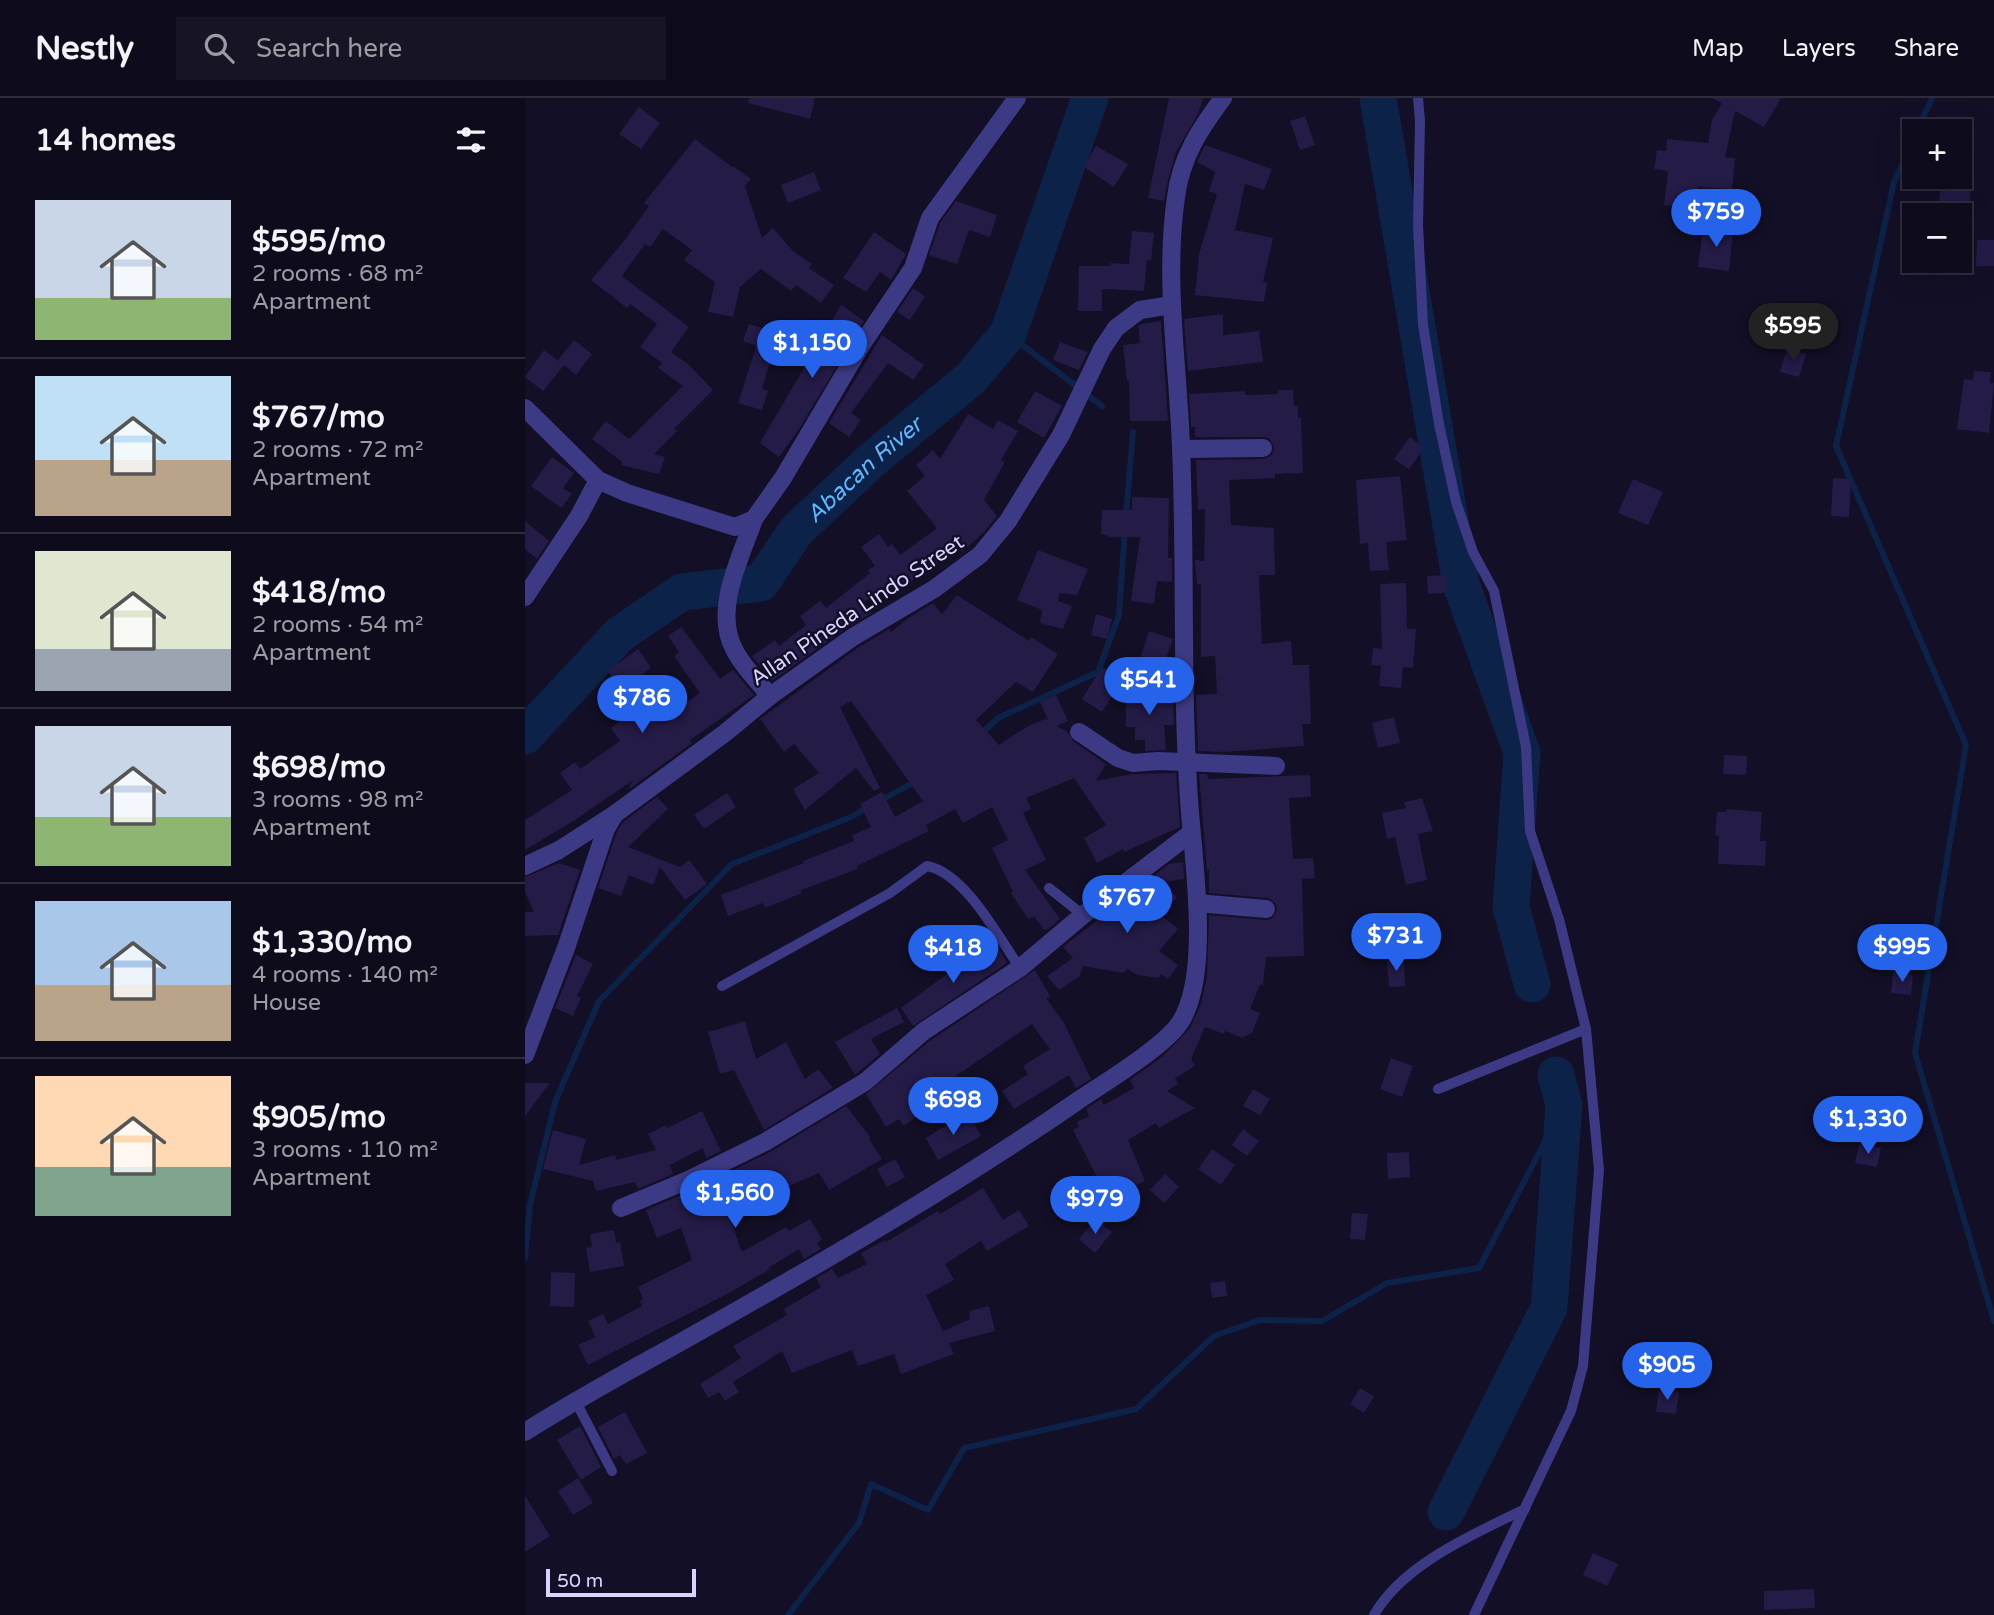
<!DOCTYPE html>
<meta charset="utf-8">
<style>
body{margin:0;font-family:"Varela Round",sans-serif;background:#171425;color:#f1f3f6;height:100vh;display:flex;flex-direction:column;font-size:26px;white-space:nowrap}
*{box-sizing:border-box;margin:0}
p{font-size:23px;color:#9b9ba3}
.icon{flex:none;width:38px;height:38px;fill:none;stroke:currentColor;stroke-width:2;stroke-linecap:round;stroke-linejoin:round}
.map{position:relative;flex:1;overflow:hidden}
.panel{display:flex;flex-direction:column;background:#0e0b1c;width:525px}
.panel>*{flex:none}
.buttons{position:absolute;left:1377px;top:21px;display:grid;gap:14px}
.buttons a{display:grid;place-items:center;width:70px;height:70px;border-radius:0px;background:#0e0b1c;box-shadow:0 7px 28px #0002,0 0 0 2px #2e2b3b;font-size:35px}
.scale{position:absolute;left:21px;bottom:18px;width:150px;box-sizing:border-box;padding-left:7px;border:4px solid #d9d4ff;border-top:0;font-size:19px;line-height:24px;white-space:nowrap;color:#d9d4ff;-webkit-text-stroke:5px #130f26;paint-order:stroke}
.price{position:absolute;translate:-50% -60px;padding:0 16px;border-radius:24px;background:#2563eb;color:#fff;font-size:23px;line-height:46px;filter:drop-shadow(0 2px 4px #0008)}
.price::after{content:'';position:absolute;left:50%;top:42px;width:21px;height:16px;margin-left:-10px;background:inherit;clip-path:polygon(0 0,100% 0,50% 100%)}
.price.current{background:#222;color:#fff}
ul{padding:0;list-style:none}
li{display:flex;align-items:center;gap:21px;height:175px;padding:0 35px}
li+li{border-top:2px solid #2e2b3b}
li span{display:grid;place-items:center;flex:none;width:196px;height:140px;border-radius:0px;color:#555}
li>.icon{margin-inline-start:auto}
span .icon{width:84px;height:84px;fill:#fffc;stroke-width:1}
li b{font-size:30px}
h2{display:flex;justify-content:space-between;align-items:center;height:84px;padding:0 35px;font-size:30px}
header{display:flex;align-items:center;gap:42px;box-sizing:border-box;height:98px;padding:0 35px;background:#0e0b1c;border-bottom:2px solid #2e2b3b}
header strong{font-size:33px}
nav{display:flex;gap:38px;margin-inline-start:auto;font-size:24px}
.search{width:490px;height:63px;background:#171425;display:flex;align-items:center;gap:18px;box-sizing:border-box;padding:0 24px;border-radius:0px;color:#9b9ba3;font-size:26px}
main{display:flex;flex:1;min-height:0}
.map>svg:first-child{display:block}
</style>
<header>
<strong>Nestly</strong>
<div class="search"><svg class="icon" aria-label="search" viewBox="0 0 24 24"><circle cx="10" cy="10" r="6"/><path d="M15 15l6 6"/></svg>Search here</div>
<nav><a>Map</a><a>Layers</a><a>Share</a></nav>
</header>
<main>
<section class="panel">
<h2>14 homes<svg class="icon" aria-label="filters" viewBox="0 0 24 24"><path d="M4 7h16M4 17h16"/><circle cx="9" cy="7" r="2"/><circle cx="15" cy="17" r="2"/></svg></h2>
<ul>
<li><span style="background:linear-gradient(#c9d6e8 70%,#8fb573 0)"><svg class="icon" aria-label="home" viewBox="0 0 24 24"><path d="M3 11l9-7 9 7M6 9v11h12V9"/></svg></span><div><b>$595/mo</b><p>2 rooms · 68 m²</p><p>Apartment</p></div></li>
<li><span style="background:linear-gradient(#bfe0f5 60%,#b9a48a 0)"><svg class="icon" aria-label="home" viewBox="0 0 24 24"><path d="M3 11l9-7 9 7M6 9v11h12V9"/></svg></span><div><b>$767/mo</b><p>2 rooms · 72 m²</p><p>Apartment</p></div></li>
<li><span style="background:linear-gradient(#dfe7d0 70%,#9aa5b1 0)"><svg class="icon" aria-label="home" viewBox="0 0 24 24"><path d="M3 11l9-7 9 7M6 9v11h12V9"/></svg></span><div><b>$418/mo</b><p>2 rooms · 54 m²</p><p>Apartment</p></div></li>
<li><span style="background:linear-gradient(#c9d6e8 65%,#8fb573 0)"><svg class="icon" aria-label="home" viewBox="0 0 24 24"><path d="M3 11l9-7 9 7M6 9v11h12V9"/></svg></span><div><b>$698/mo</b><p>3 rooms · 98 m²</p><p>Apartment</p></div></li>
<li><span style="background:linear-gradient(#a9c7e8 60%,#b9a48a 0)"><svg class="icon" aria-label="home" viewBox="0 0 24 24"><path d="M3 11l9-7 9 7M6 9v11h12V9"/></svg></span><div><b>$1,330/mo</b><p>4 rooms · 140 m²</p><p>House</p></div></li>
<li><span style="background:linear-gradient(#ffd9b3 65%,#7fa58c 0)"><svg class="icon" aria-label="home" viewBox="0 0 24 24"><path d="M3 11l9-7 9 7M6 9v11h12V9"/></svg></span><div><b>$905/mo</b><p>3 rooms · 110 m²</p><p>Apartment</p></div></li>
</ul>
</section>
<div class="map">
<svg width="1469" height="1517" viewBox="0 0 1469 1517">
<rect width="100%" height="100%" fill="#130f26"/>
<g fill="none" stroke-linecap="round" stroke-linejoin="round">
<g stroke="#0c2248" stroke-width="6">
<polyline points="1392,33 1407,0"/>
<polyline points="1390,39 1369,84 1311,348 1441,647 1390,955 1469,1223"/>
<polyline points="483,236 577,308"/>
<polyline points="601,417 608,334"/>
<polyline points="456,636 473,620 573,574 594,517 600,431"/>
<polyline points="355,703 391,683"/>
<polyline points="0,1160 5,1107 30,1004 74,903 207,766 326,719 345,708"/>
<polyline points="263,1517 334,1425 346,1386 403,1412 439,1350 611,1311 689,1238 735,1222 797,1223 862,1185 954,1170 1039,1007"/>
</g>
<g stroke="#0c2248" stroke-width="37">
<polyline points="853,0 936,486 997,655 986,809 1007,886"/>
<path id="s1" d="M0,638L95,536L157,494L236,485L271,433L348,361L446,280L483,236L565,0"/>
<polyline points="921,1414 1024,1210 1039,1007 1031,977"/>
</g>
</g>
<g fill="#241b47">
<polygon points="224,0 290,0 285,21 223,5"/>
<polygon points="644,0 678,0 673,16 651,54 643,82 639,103 623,100"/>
<polygon points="1187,0 1256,0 1239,29 1210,13 1200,59 1210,60 1207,91 1173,89 1171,110 1139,107 1143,73 1129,71 1132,52 1141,53 1142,41 1183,45 1187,22 1197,5"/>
<polygon points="114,9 135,25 116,51 94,36"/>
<polygon points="780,18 790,47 775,52 765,23"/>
<polygon points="170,41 207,69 208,68 226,81 220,88 237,140 248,130 267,152 287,166 284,170 309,187 296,205 271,187 266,193 236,171 215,189 208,219 183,214 190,184 159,162 167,152 138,131 125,149 120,146 97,178 164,229 146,254 163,266 188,292 149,331 152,333 129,356 140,359 134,376 96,367 97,364 67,341 81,323 104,341 158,288 133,270 137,265 115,249 132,226 105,206 102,210 66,182 99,143 124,108 119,105"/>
<polygon points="680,47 747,71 739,92 720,86 710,132 748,140 738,184 742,185 739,204 670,197 674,156 692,96 684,93 690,74 672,64"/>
<polygon points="571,48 603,66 589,89 559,69"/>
<polygon points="289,74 296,92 263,105 256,87"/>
<polygon points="1417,79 1447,79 1444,107 1414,104"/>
<polygon points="431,103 472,117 465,139 444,132 432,166 404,157 415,125"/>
<polygon points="1178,129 1208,133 1204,173 1173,169"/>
<polygon points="607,133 629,135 626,163 622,162 619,193 577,191 577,213 553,213 554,168 586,168 585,165 604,166"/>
<polygon points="349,134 381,156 366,182 355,174 341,194 318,180"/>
<polygon points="1452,142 1469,142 1469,168 1451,168"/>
<polygon points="388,190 400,198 385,222 372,214"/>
<polygon points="316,207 339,223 274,331 254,359 235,345"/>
<polygon points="698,216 698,237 734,233 738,264 663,273 659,221"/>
<polygon points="636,223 643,323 605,323 604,283 602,283 598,247 615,245 613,228 616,226"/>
<polygon points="224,226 260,237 254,256 248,254 237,291 243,293 237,312 213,305 231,249 230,247 218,243"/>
<polygon points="357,237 399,267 388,282 363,265 326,315 336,322 324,339 304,325"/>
<polygon points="49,242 67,256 51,277 39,267 18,293 0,279 19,252 36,265 33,262"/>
<polygon points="535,244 563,254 554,272 528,262"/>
<polygon points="1262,251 1281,256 1274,279 1255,274"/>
<polygon points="1449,273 1466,274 1465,285 1469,285 1464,335 1432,331 1439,281 1448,282"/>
<polygon points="753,292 768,292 769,308 773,308 773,320 776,320 778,375 750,376 750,380 704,382 706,427 749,430 750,477 734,477 737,546 766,543 768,567 784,567 786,626 777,626 779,648 699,654 673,653 671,597 692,596 690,558 676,559 676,486 672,486 670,462 679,463 680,411 673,412 671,362 739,361 748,356 749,349 744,340 738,339 670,339 670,329 666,329 664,296 720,293 720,297 753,296"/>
<polygon points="510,293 537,308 519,340 492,324"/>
<polygon points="443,316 468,331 473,322 493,333 476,362 480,364 459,402 472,418 459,434 437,454 433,449 380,488 374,479 339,504 347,515 321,530 247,583 227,558 250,542 254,548 281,527 275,518 295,503 301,510 345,475 343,472 350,468 336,449 354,436 363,449 367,446 375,457 412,430 382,393 400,378 391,367 408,352 415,361"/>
<polygon points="885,339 899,350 884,371 869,361"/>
<polygon points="27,359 49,375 38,390 47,396 36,410 6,388"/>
<polygon points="875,378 882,442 861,444 864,472 845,473 843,445 835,446 831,382"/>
<polygon points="1308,380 1326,381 1324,419 1306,418"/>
<polygon points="1108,381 1138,394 1123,427 1093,415"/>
<polygon points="607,399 644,400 643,460 647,460 647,484 632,483 629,506 606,503 615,439 586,439 576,436 577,412 607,412"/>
<polygon points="0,423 24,443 12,461 0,451"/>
<polygon points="513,452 563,471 552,497 535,495 533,503 547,508 538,531 515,525 517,512 492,502"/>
<polygon points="921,477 922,495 903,496 902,478"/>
<polygon points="881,485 882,531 891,531 888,570 878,569 876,590 854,588 856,568 846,567 848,550 857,551 855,486"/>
<polygon points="432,497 504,543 506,539 533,556 508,594 491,584 451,622 474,647 503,628 520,621 523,622 515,604 531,597 543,623 532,628 543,634 548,643 581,666 571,683 607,676 651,675 655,729 599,754 598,751 572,765 559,740 581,727 549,680 501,700 506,711 498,715 521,762 500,772 535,821 523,831 519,832 509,818 503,821 486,795 488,794 467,750 483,742 467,709 438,725 430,711 401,727 404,733 332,768 333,771 276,792 277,795 240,810 238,805 203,818 196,797 279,765 278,763 329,743 327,737 346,729 335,706 357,694 370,719 398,703 326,603 315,609 355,690 349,693 331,670 280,712 268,691 294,675 269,646 259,654 235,621 334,549 364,531 366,534 385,519 408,505 417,516"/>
<polygon points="571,516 587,521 582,541 566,537"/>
<polygon points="156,529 195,581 208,572 229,597 165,642 167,645 103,692 108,682 50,722 0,752 0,722 47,692 35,675 50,664 55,671 95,643 86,630 110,613 83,573 113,551 126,570 118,576 146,615 175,595 149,558 154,554 143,538"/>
<polygon points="624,533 648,541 639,566 616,558"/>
<polygon points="577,569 597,582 577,614 557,601"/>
<polygon points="601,585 621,598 648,597 649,627 639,627 641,652 620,653 620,642 610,642 610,629 601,629"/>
<polygon points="869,619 875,645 853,650 847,625"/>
<polygon points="1199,657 1222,658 1221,677 1198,676"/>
<polygon points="674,676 682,676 683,681 785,677 786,699 764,700 768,761 788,760 790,780 777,781 779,858 741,859 738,887 735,887 725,911 735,915 727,935 717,940 700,933 699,936 680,929 666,961 670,968 650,980 653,986 642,993 670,1010 634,1030 631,1025 603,1042 620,1083 588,1098 580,1081 574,1083 548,1032 554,1029 552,1024 564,1018 561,1011 576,1001 579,1007 609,990 605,982 638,958 665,930 676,906 682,878 684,817 741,822 746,821 752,813 751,806 743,800 684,795 684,771 682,774"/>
<polygon points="202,695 211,709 179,731 169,717"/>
<polygon points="132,699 143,711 103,749 155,769 164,762 182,786 160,802 135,769 128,787 104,777 96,798 73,790 91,736 98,724"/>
<polygon points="897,700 908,733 893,736 902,782 881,787 870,739 862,741 857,715 881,710 879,704"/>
<polygon points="1202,711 1237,714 1235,743 1241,743 1240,768 1193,766 1194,738 1190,737 1192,714 1201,714"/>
<polygon points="658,764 659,781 639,784 652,800 634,816 653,831 634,853 653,867 643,881 636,876 633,880 612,877 603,871 598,875 558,868 555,878 534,892 522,878 548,860 538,849 644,766"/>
<polygon points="34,765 55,772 33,837 0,838 0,814 9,814 0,794 0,779"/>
<polygon points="473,850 482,865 388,928 376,910 452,854 457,861"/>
<polygon points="51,857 68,866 52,898 56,900 48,918 30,910"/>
<polygon points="879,862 880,888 864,889 862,863"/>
<polygon points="510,872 525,898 521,900 539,925 566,981 551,990 544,977 489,1011 477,993 503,976 498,968 525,951 507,926 393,1004 399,1013 379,1028 374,1021 361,1029 341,996 406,942"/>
<polygon points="1368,874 1388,877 1386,897 1366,895"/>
<polygon points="372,910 379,924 346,941 355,956 330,977 310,944"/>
<polygon points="220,923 231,961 261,944 280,981 293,971 308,990 239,1032 209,972 195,976 183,934"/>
<polygon points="866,960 888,968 877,999 855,991"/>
<polygon points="0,985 25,985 0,1018"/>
<polygon points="728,991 745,1001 735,1017 718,1008"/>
<polygon points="321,1008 346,1040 344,1041 357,1061 304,1092 294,1075 245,1096 242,1090 199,1103 217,1154 261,1129 264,1133 285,1121 297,1141 292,1145 296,1151 279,1161 274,1151 243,1170 244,1172 202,1196 63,1267 53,1247 70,1239 63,1223 78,1216 83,1226 117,1208 115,1203 118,1201 113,1189 167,1162 156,1130 132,1140 121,1112 168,1092 245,1054"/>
<polygon points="177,1013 196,1053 181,1060 178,1050 145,1067 148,1076 113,1091 110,1084 71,1093 68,1083 18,1071 28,1032 61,1041 54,1067 90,1057 91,1062 131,1052 123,1036 141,1027 142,1030"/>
<polygon points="438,1017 440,1021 445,1018 456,1038 413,1062 401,1040"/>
<polygon points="718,1031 734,1043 722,1058 707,1047"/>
<polygon points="1334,1046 1356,1050 1352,1069 1330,1065"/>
<polygon points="687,1051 710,1067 696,1087 673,1071"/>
<polygon points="884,1054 885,1079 863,1081 862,1055"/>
<polygon points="370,1061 380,1079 362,1089 352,1071"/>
<polygon points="640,1076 654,1089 639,1105 625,1092"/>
<polygon points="458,1090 478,1122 494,1112 504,1128 462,1153 456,1143 420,1166 429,1182 401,1197 418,1233 445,1221 444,1213 464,1208 470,1233 424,1245 429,1256 376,1276 369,1256 333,1268 327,1252 267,1275 257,1253 208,1284 214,1294 200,1303 194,1294 183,1300 175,1286 216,1260 208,1248 262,1217 259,1211 296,1189 291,1180 307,1171 313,1180 342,1166 336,1155 360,1142 361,1144 413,1113 415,1116"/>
<polygon points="827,1115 843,1116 840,1142 825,1141"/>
<polygon points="570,1121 587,1134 570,1155 554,1141"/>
<polygon points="89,1132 91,1145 95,1144 99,1168 65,1174 61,1150 67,1149 65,1136"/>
<polygon points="26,1174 50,1175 49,1209 25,1208"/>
<polygon points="700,1183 702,1198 687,1200 685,1185"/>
<polygon points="835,1290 849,1298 839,1315 825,1306"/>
<polygon points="1134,1292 1154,1294 1151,1316 1131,1314"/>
<polygon points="100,1314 122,1355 101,1366 95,1357 89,1361 73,1329"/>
<polygon points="55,1328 76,1369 56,1382 32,1342"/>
<polygon points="53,1380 68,1405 48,1417 33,1393"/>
<polygon points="0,1398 25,1438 0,1454"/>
<polygon points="1068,1455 1093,1466 1082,1488 1058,1477"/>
<polygon points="1289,1491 1290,1510 1239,1512 1239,1493"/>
</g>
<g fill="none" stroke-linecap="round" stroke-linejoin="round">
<g stroke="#3d3a85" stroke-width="10">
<polyline points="893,0 895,23 893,127 898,227 914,326 931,404 948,454 969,493 1001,649 1005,733 1034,821 1061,931 1074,1072 1058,1268 1046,1313 949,1517"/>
<polyline points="524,790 558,817"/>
<path d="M197,888L365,795L402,768C440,775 474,840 495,870"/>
<polyline points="913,991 1061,931"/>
<polyline points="50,1302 87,1373"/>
<path d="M849,1517C878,1466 949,1436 1000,1411"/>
</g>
<g stroke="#3d3a85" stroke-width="18">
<polyline points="0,310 73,382 102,395 210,429 229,421 258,380 337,246 388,170 405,120 492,0"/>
<polyline points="657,351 738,350"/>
<path d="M229,421C216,459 188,511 209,551C217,568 233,583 245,598"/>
<polyline points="0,499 54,418 73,382"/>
<polyline points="554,634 593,660 608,665 633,663 751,668"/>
<polyline points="0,768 34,752 90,716 200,635 245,598 328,539 409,491 455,457 483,423 536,337 577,251 591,230 615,212 647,207"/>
<polyline points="672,805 741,811"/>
<polyline points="0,957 41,850 81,731 88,719"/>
<polyline points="96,1110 163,1082 240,1044 340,984 399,933 495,870 558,817 666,735"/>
<path d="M0,1334C58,1297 119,1265 179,1231C307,1159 434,1085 554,1002C579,985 642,947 656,923C686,874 668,761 664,702C656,585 661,467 656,349C653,266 639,182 651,99C656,59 675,31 698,0"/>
</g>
</g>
<g text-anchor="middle" stroke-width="5" stroke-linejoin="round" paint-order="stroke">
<g font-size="21" fill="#d9d4ff" stroke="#130f26">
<text transform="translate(332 512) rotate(-34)" y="7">Allan Pineda Lindo Street</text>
</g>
<g font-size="23" font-style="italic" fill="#62b6ff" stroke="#130f26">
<text dy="8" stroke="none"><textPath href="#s1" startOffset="448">Abacan River</textPath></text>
</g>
</g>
</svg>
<div class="buttons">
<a>+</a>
<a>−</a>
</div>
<div class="scale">50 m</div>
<b class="price" style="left:1191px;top:151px">$759</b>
<b class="price current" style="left:1268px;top:265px">$595</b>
<b class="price" style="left:287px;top:282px">$1,150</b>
<b class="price" style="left:624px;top:619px">$541</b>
<b class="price" style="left:117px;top:637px">$786</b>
<b class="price" style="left:602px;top:837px">$767</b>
<b class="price" style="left:871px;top:875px">$731</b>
<b class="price" style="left:1377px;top:886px">$995</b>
<b class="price" style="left:428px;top:887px">$418</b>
<b class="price" style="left:428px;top:1039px">$698</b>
<b class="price" style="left:1343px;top:1058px">$1,330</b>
<b class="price" style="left:210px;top:1132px">$1,560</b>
<b class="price" style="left:570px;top:1138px">$979</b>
<b class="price" style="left:1142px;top:1304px">$905</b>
</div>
</main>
